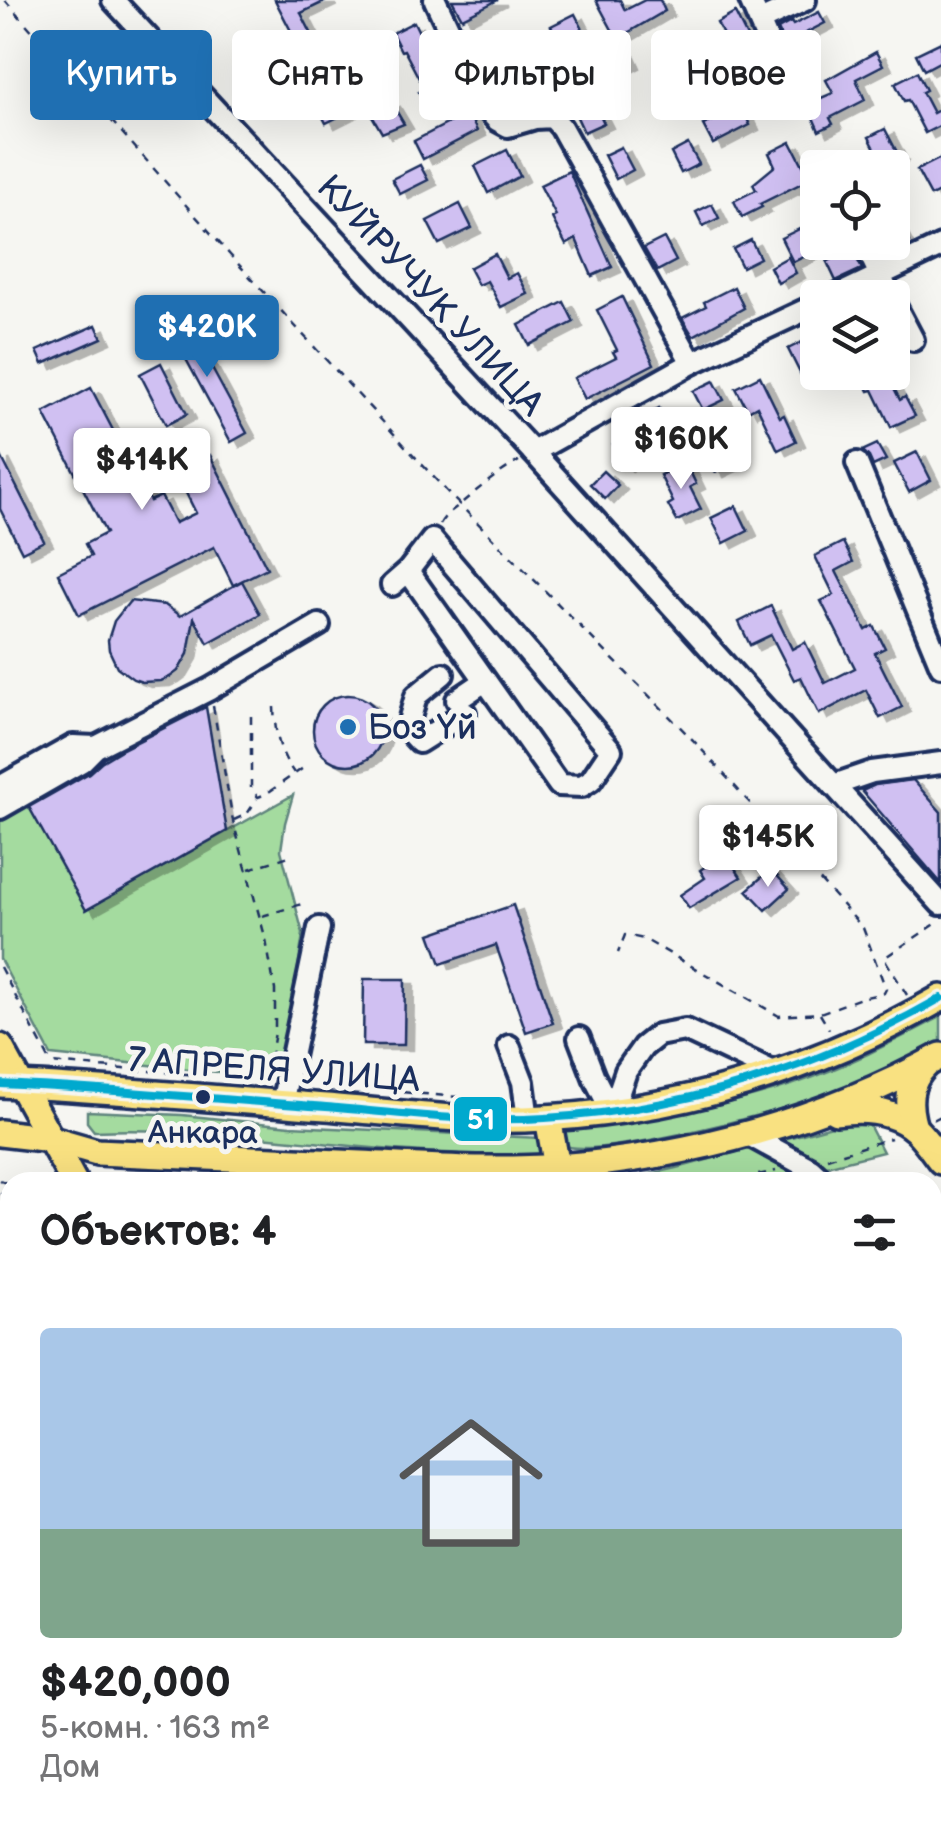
<!DOCTYPE html>
<html lang="ru">
<meta charset="utf-8">
<style>
body{margin:0;font-family:"Balsamiq Sans",sans-serif;background:#f2f2f2;color:#202124;height:100vh;display:flex;flex-direction:column;font-size:38px;white-space:nowrap}
*{box-sizing:border-box;margin:0}
p{font-size:32px;color:#757577}
.icon{flex:none;width:55px;height:55px;fill:none;stroke:currentColor;stroke-width:2;stroke-linecap:round;stroke-linejoin:round}
.map{position:relative;flex:1;overflow:hidden}
.panel{position:absolute;left:0px;top:1172px;width:942px;height:672px;display:flex;flex-direction:column;background:#fff;border-radius:30px 30px 0 0;box-shadow:0 10px 40px #0002}
.panel>*{flex:none}
.hud{position:absolute;left:30px;top:30px;width:882px;height:90px;display:flex;gap:20px}
.tools{position:absolute;left:800px;top:150px;display:grid;gap:20px}
.tools a{display:grid;place-items:center;width:110px;height:110px;border-radius:10px;background:#fff;box-shadow:0 10px 40px #0002;font-size:50px}
.price{position:absolute;translate:-50% -85px;padding:0 22px;border-radius:10px;background:#fff;color:#222;font-size:32px;line-height:65px;filter:drop-shadow(0 2px 5px #0008)}
.price::after{content:'';position:absolute;left:50%;top:60px;width:30px;height:22px;margin-left:-15px;background:inherit;clip-path:polygon(0 0,100% 0,50% 100%)}
.price.selected{background:#1f6fb2;color:#fff}
ul{padding:0;list-style:none}
li{display:grid;align-content:center;gap:20px;height:530px;padding:0 40px}
li+li{border-top:2px solid #e0e0e0}
li span{display:grid;place-items:center;height:310px;border-radius:10px;color:#555}
li>.icon{margin-inline-start:auto}
span .icon{width:180px;height:180px;fill:#fffc;stroke-width:1}
li b{font-size:42px}
h2{display:flex;justify-content:space-between;align-items:center;height:120px;padding:0 40px;font-size:42px}
.pill{padding:0 35px;border-radius:10px;background:#fff;box-shadow:0 10px 40px #0002;font-size:35px;line-height:90px}
.pill.selected{background:#1f6fb2;color:#fff}
.map>svg:first-child{display:block}
</style>
<div class="map">
<svg width="941" height="1843" viewBox="0 0 941 1843">
<defs>
<filter id="shadow"><feDropShadow dx="9" dy="5" stdDeviation="0" flood-color="#0004"/></filter>
</defs>
<rect width="100%" height="100%" fill="#f6f6f2"/>
<filter id="ink" filterUnits="userSpaceOnUse"><feTurbulence type="fractalNoise" baseFrequency=".01" numOctaves="2"/><feDisplacementMap in="SourceGraphic" scale="20" xChannelSelector="R" yChannelSelector="G"/><feConvolveMatrix kernelMatrix="1 2 1 2 8 2 1 2 1" color-interpolation-filters="sRGB"/></filter>
<g filter="url(#ink)">
<g fill="#a4db9f" stroke="#60857e" stroke-width="2.5">
<polygon points="293,795 285,823 281,850 303,934 290,1022 278,1078 51,1055 0,959 0,821 28,805 87,909"/>
<path d="M941,1017V1042C899,1062 857,1085 813,1099C773,1113 595,1160 562,1145L561,1135L566,1130C642,1119 721,1109 794,1084C845,1067 893,1042 941,1017Z"/>
<path d="M87,1111L182,1115L290,1126L541,1138L540,1157C491,1154 442,1154 394,1150C294,1141 194,1127 94,1131L87,1122Z"/>
<polygon points="865,1117 883,1152 762,1182 616,1182 677,1168"/>
<polygon points="937,1357 941,1362 941,1409 933,1416 933,1360"/>
<polygon points="941,1433 941,1488 933,1494 933,1439"/>
<polygon points="941,1632 941,1831 932,1820 932,1638"/>
<polygon points="399,1835 450,1835 454,1843 403,1843"/>
<polygon points="570,1835 636,1835 639,1843 554,1843"/>
</g>
<g fill="#d0c0f2" stroke="#1b2f5e" stroke-width="2.5" filter="url(#shadow)">
<polygon points="275,0 328,0 301,13 322,54 350,40 361,61 338,72 356,108 326,123 313,98 316,96 298,60 285,67 273,43 292,33"/>
<polygon points="452,0 498,0 462,18"/>
<polygon points="596,0 620,0 625,10 645,0 660,0 665,11 617,39"/>
<polygon points="819,12 825,23 798,37 805,49 790,57 778,29 791,22 793,25"/>
<polygon points="735,13 750,43 753,42 765,70 752,76 733,38 726,41 717,23"/>
<polygon points="575,14 588,39 564,51 551,26"/>
<polygon points="414,22 429,53 439,48 450,69 438,76 448,97 427,108 419,92 425,90 404,50 401,51 392,33"/>
<polygon points="502,39 512,59 485,73 475,53"/>
<polygon points="941,42 941,61 924,70 916,54"/>
<polygon points="626,52 631,63 603,77 597,66"/>
<polygon points="876,52 883,65 856,79 865,100 830,118 833,124 819,131 807,104 833,93 826,80"/>
<polygon points="678,56 689,78 678,83 668,61"/>
<polygon points="542,57 554,82 535,92 522,67"/>
<polygon points="917,72 926,90 922,92 933,113 941,109 941,125 925,133 908,100 904,101 895,83"/>
<polygon points="685,89 694,106 675,115 666,98"/>
<polygon points="588,91 604,123 584,132 569,100"/>
<polygon points="391,102 404,124 382,133 371,114"/>
<polygon points="742,108 750,125 713,144 703,125"/>
<polygon points="468,113 477,131 423,159 414,141"/>
<polygon points="885,129 899,156 883,164 869,137"/>
<polygon points="791,142 810,179 760,204 762,207 742,217 734,201 756,190 753,184 775,166 769,153"/>
<polygon points="688,144 699,164 681,173 671,153"/>
<polygon points="621,147 633,170 616,179 604,155"/>
<polygon points="507,150 520,176 488,193 475,166"/>
<polygon points="941,158 941,191 931,196 917,170"/>
<polygon points="420,165 428,180 400,194 392,179"/>
<polygon points="569,171 612,267 592,276 576,239 566,245 552,218 556,216 540,185"/>
<polygon points="460,204 472,228 439,244 427,221"/>
<polygon points="712,204 719,218 703,226 696,212"/>
<polygon points="892,216 906,242 910,242 886,255 880,242 892,242"/>
<polygon points="818,220 818,250 793,262 781,238"/>
<polygon points="664,238 676,261 657,271 644,248"/>
<polygon points="751,240 760,258 742,267 733,249"/>
<polygon points="852,249 862,269 836,281 827,262"/>
<polygon points="495,254 507,278 517,273 528,294 501,307 487,281 478,285 469,268"/>
<polygon points="788,257 796,273 778,283 770,267"/>
<polygon points="734,287 744,308 693,336 682,318 706,306 704,302"/>
<polygon points="622,297 654,364 585,399 574,378 616,357 613,352 617,350 597,310"/>
<polygon points="564,302 574,322 529,345 519,325"/>
<polygon points="184,317 247,433 231,442 168,326"/>
<polygon points="96,325 102,338 43,364 37,351"/>
<polygon points="818,334 818,367 801,375 788,349"/>
<polygon points="161,363 187,414 166,425 140,374"/>
<polygon points="872,372 886,372 900,400 905,397 915,416 891,427 873,390 869,391 862,377"/>
<polygon points="760,376 780,417 784,415 796,441 778,450 757,406 748,411 736,388"/>
<polygon points="714,381 724,400 703,410 693,391"/>
<polygon points="91,388 150,501 161,496 175,523 196,513 176,473 210,455 267,568 233,585 214,547 79,615 58,573 91,556 85,544 106,533 44,413"/>
<polygon points="659,408 670,431 656,437 645,416"/>
<polygon points="626,438 636,459 623,466 613,444"/>
<polygon points="734,443 742,459 715,472 707,456"/>
<polygon points="877,444 886,460 873,466 869,457 862,451"/>
<polygon points="917,452 931,480 909,492 894,463"/>
<polygon points="0,454 44,541 22,552 0,509"/>
<polygon points="686,463 696,484 690,487 701,509 677,521 668,505 673,502 660,475"/>
<polygon points="603,471 618,485 605,499 590,484"/>
<polygon points="736,506 748,531 724,543 711,518"/>
<polygon points="843,542 853,562 836,571 866,630 874,626 885,648 875,653 902,707 880,718 866,690 819,714 801,677 794,680 771,635 750,645 739,622 771,606 792,649 805,642 825,683 855,668 821,601 834,595 815,556"/>
<polygon points="242,581 260,614 208,643 194,618 188,654 178,671 170,677 161,681 142,682 133,679 117,667 109,650 108,640 114,621 130,601 165,605 180,616"/>
<circle cx="348" cy="730" r="35"/>
<polygon points="206,707 227,831 86,910 29,807 89,773 101,762 121,750"/>
<polygon points="913,780 941,812 941,883 862,791 875,785"/>
<polygon points="725,853 741,877 689,908 680,895 705,878 700,870"/>
<polygon points="771,869 789,889 766,910 747,890"/>
<polygon points="513,905 553,1023 526,1032 496,945 441,964 430,934"/>
<polygon points="364,979 405,979 404,1045 363,1045"/>
</g>
<g fill="none" stroke-linecap="round" stroke-linejoin="round">
<g stroke="#1b2f5e" stroke-width="28">
<g id="minor">
<polyline points="113,0 533,452 941,904"/>
<polyline points="435,0 486,108 497,120 508,126 535,118 552,117 561,127 692,363"/>
<polyline points="750,0 785,81"/>
<polyline points="760,21 805,0"/>
<polyline points="864,242 891,298"/>
<polyline points="832,298 941,246"/>
<polyline points="892,300 913,340"/>
<polyline points="533,452 692,363 818,304"/>
<polyline points="857,463 941,666"/>
<polyline points="392,585 408,571 432,540 611,750 591,780 582,786 559,785 408,571"/>
<polyline points="443,674 416,696 407,729 419,742 465,713"/>
<polyline points="457,700 485,681"/>
<polyline points="834,785 872,772 941,763"/>
<polyline points="0,787 73,746 96,747"/>
<polyline points="0,808 82,761 96,747 210,689 319,625"/>
<polyline points="579,1038 594,1077 612,1112"/>
<polyline points="509,1046 523,1082 528,1119"/>
<polyline points="282,1104 319,928"/>
<polyline points="612,1112 626,1071 643,1047 658,1035 685,1030 778,1074"/>
<polyline points="747,1134 811,1169 825,1182"/>
<polyline points="932,1312 941,1322"/>
<polyline points="0,1477 10,1473"/>
<polyline points="0,1526 10,1521"/>
<polyline points="0,1562 10,1557"/>
<polyline points="0,1705 10,1700"/>
<polyline points="0,1800 3,1811 0,1816"/>
<polyline points="70,1843 86,1835"/>
<polyline points="273,1843 290,1835"/>
</g>
</g>
<g stroke="#1b2f5e" stroke-width="32">
<g id="major">
<polyline points="0,1047 74,1182"/>
<path d="M0,1084C109,1089 217,1099 326,1107C399,1113 472,1123 545,1118C686,1110 819,1068 941,998"/>
<path d="M836,1112C863,1108 893,1110 915,1129C925,1138 933,1151 941,1161"/>
<polyline points="548,1118 557,1167"/>
<path d="M914,1128C907,1104 907,1083 926,1065"/>
<path d="M0,1133L52,1139L97,1152C185,1156 273,1160 361,1164C427,1167 493,1172 558,1167C691,1157 824,1120 941,1056"/>
<polyline points="386,1835 389,1843"/>
</g>
</g>
<g stroke="#1b2f5e" stroke-width="2.5" stroke-dasharray="8 8" stroke-linecap="butt">
<polyline points="5,0 230,255 451,496 693,740 863,928 886,989 884,993 861,998 820,1013 779,1016 644,939 625,935 618,953"/>
<path d="M440,524C446,513 455,509 464,501C482,486 498,473 519,461"/>
<polyline points="213,706 233,821 266,940 275,990 275,1032 267,1080"/>
<path d="M274,707C275,733 279,752 294,773"/>
<polyline points="251,716 251,789 258,797 266,794 306,766"/>
<polyline points="234,820 247,814 257,799"/>
<polyline points="249,869 289,856"/>
<polyline points="262,916 302,904"/>
<polyline points="0,967 51,1063 210,1076"/>
<polyline points="907,995 884,958 937,923"/>
<polyline points="820,1014 829,1029"/>
<polyline points="388,1091 459,1097"/>
<polyline points="933,1120 941,1116"/>
<polyline points="827,1158 891,1138"/>
<polyline points="0,1180 10,1185"/>
<polyline points="112,1182 113,1182"/>
<polyline points="134,1182 146,1176"/>
<polyline points="727,1182 776,1171"/>
<polyline points="0,1194 10,1191"/>
<polyline points="345,1835 349,1843"/>
<polyline points="424,1835 428,1843"/>
</g>
<use href="#minor" stroke="#f6f6f2" stroke-width="20"/>
<use href="#major" stroke="#f9e181" stroke-width="25"/>
<g stroke="#f6f6f2" stroke-width="15">
<path id="bus-1" d="M0,1084C109,1089 217,1099 326,1107C399,1113 472,1123 545,1118C686,1110 819,1068 941,998"/>
</g>
<use href="#bus-1" stroke="#00a9ce" stroke-width="8"/>
</g>
</g>
<circle fill="#1f6fb2" stroke="#f6f6f2" stroke-width="4" cx="348" cy="727" r="10"/>
<circle fill="#1b2f5e" stroke="#f6f6f2" stroke-width="4" cx="203" cy="1097" r="9"/>
<g text-anchor="middle" stroke-width="10" stroke-linejoin="round" paint-order="stroke">
<g font-size="32" fill="#1b2f5e" stroke="#f6f6f2">
<text x="203" y="1143">Анкара</text>
</g>
<g font-size="35" fill="#1b2f5e" stroke="#f6f6f2">
<text transform="translate(431 295) rotate(47)" y="12">КУЙРУЧУК УЛИЦА</text>
<text transform="translate(274 1069) rotate(4)" y="12">7 АПРЕЛЯ УЛИЦА</text>
</g>
<g font-size="35" fill="#1b2f5e" stroke="#f6f6f2" text-anchor="start">
<text x="368" y="739">Боз Үй</text>
</g>
</g>
<rect stroke="#f6f6f2" stroke-width="4" x="452" y="1095" width="57" height="48" rx="10" fill="#00a9ce"/>
<g font-size="28" text-anchor="middle" font-weight="bold" fill="#fff">
<text x="481" y="1129">51</text>
</g>
</svg>
<div class="tools">
<a><svg class="icon" aria-label="locate" viewBox="0 0 24 24"><circle cx="12" cy="12" r="6"/><path d="M12 2v4M12 18v4M2 12h4M18 12h4"/></svg></a>
<a><svg class="icon" aria-label="layers" viewBox="0 0 24 24"><path d="M12 4l9 5-9 5-9-5zM3 14l9 5 9-5"/></svg></a>
</div>
<b class="price selected" style="left:207px;top:380px">$420K</b>
<b class="price" style="left:681px;top:492px">$160K</b>
<b class="price" style="left:142px;top:513px">$414K</b>
<b class="price" style="left:768px;top:890px">$145K</b>
<div class="hud">
<a class="pill selected">Купить</a>
<a class="pill">Снять</a>
<a class="pill">Фильтры</a>
<a class="pill">Новое</a>
</div>
<section class="panel">
<h2>Объектов: 4<svg class="icon" aria-label="filters" viewBox="0 0 24 24"><path d="M4 7h16M4 17h16"/><circle cx="9" cy="7" r="2"/><circle cx="15" cy="17" r="2"/></svg></h2>
<ul>
<li><span style="background:linear-gradient(#a9c7e8 65%,#7fa58c 0)"><svg class="icon" aria-label="home" viewBox="0 0 24 24"><path d="M3 11l9-7 9 7M6 9v11h12V9"/></svg></span><div><b>$420,000</b><p>5-комн. · 163 m²</p><p>Дом</p></div></li>
</ul>
</section>
</div>
